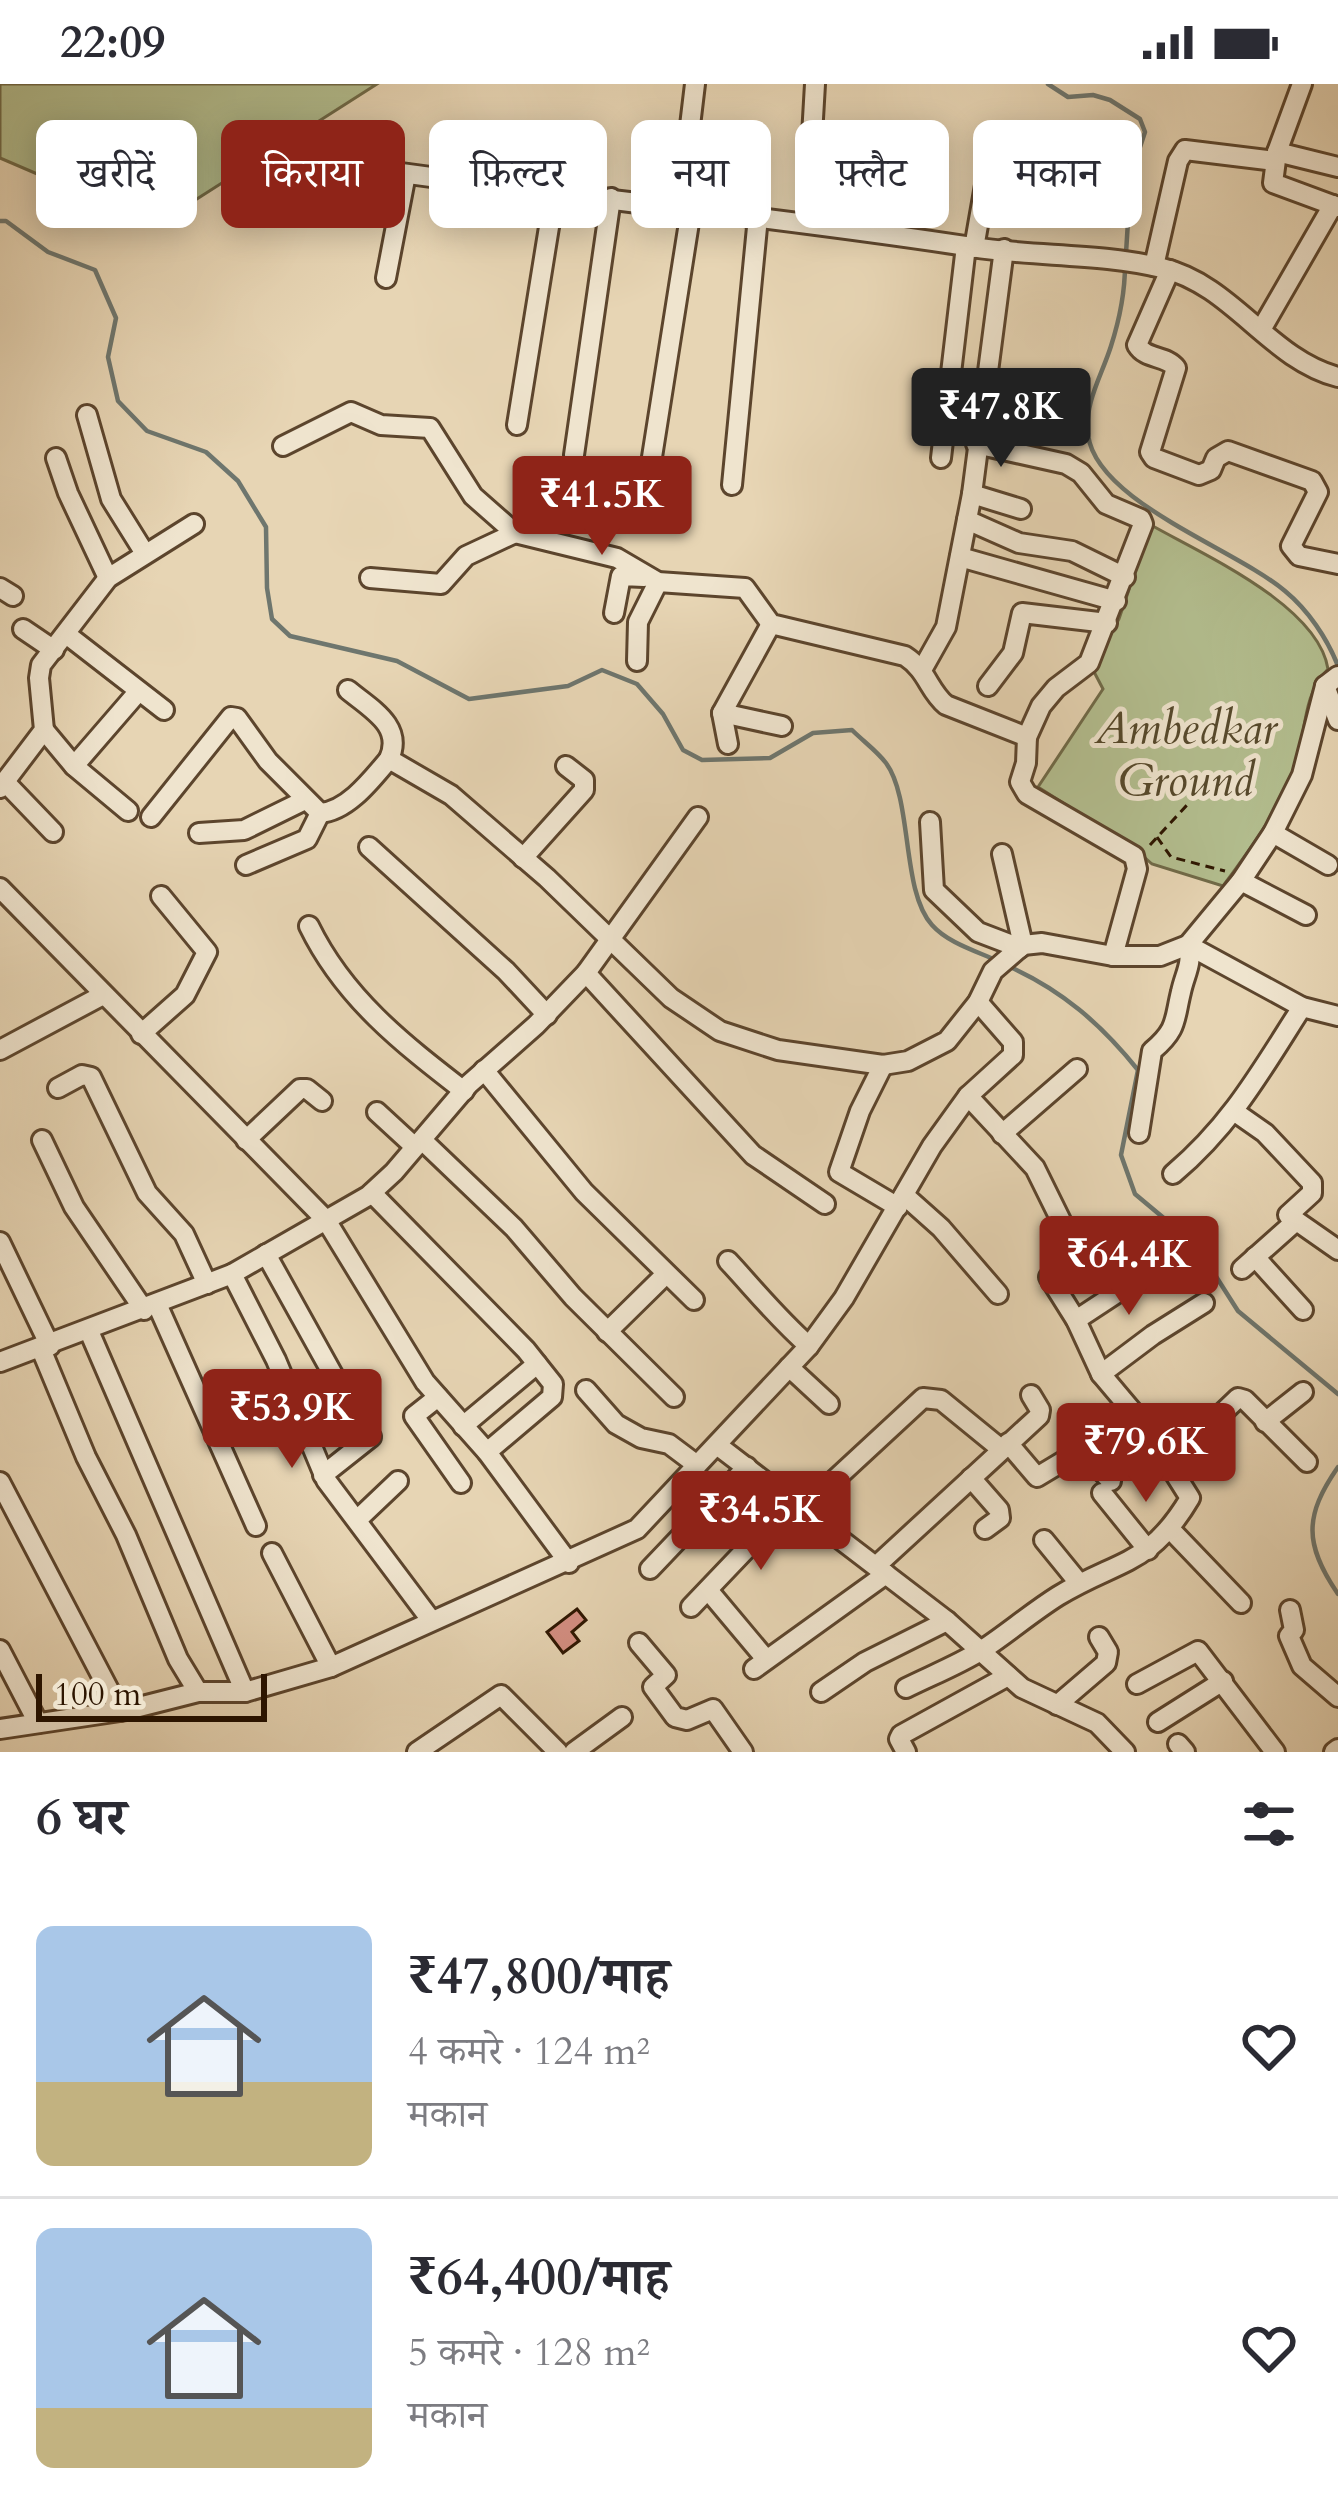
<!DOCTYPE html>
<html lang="hi">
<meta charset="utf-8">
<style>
body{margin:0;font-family:Cardo,"Noto Serif Devanagari",serif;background:#f7f7f7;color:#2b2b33;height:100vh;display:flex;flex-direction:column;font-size:45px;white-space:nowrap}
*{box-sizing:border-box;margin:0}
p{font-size:39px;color:#7c7c81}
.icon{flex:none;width:66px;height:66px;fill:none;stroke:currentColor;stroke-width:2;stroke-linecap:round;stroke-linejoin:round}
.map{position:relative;height:1668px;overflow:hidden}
.details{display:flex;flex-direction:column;background:#fff;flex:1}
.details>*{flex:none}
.top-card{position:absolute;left:36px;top:36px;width:1266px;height:108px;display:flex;gap:24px}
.scale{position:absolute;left:36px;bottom:30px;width:231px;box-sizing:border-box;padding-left:12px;border:6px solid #2d1500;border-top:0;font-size:33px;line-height:42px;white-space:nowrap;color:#2d1500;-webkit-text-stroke:9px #efe4ce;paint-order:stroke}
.price{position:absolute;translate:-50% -102px;padding:0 27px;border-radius:12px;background:#8f2418;color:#fff;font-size:39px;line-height:78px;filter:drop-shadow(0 3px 6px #0008)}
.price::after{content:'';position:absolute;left:50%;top:72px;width:36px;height:27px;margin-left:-18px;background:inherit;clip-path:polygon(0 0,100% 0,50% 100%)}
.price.selected{background:#222;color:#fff}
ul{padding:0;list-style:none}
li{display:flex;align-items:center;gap:36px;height:300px;padding:0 36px}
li+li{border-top:3px solid #e1e1e2}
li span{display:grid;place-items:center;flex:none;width:336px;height:240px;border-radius:18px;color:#555}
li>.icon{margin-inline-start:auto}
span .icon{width:144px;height:144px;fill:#fffc;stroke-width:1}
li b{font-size:51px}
h2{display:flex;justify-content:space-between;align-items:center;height:144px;padding:0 36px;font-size:51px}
.pill{padding:0 42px;border-radius:18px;background:#fff;box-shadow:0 6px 30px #0003;font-size:42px;line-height:108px}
.pill.selected{background:#8f2418;color:#fff}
.status{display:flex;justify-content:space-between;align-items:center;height:84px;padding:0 60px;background:#fff;direction:ltr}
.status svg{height:33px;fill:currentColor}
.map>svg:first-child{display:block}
</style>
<div class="status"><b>22:09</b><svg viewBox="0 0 49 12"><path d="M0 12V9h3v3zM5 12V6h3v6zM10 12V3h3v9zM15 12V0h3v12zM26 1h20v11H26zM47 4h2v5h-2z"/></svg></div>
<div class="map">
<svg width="1338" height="1668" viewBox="0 0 1338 1668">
<rect width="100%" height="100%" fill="#e7d5b4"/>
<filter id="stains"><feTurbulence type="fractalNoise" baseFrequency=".00167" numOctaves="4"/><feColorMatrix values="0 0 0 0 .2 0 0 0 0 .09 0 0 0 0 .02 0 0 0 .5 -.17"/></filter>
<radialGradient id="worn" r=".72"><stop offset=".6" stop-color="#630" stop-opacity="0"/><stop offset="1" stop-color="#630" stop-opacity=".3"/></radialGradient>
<g fill="#b3be8f" stroke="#706a48" stroke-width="3">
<polygon points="0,0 377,0 156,141 0,74"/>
<path d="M1151,441C1202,470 1318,521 1328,585C1300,613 1307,654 1293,690C1276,730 1249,767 1223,802L1152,780L1135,765L1038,703L1103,605L1092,584L1119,535Z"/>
</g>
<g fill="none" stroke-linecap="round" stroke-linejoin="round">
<g stroke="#6e766e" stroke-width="4.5">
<polyline points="1048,0 1068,13 1093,11 1110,16 1140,35 1145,48 1131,90 1126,169"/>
<path d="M0,137H6L48,168L95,186L116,234L108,273L118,317L147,347L206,368L238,397L266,443L267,504L272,535L290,552L397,577L469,615L568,602L602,586L637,600L663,630L683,666L702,676L770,674L813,649L852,646C863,657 877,667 886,679C913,716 901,807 932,841C948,859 976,867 998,877"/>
<path d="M1125,181C1125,207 1119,237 1111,262C1102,291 1084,319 1088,351C1097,418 1234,464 1285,507C1308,526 1327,554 1338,582"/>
<path d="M1008,882C1062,906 1101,940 1138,986L1121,1071L1135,1110L1196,1161L1238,1227L1338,1310"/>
<path d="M1338,1383C1304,1432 1304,1460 1338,1510"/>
</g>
</g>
<polygon fill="#d58f83" stroke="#2d1500" stroke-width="3" points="577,1525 586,1536 572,1548 579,1557 563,1569 547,1548"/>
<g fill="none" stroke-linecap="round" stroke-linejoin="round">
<g stroke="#5c452d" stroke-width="24">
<g id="minor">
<polyline points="1302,0 1277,68 1273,99 1338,123"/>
<polyline points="1277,68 1338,83"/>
<path d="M331,79C544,111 759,130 972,163C1035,173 1101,169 1162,184C1233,201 1269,275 1338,293"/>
<polyline points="680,125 695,0"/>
<polyline points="807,138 815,0"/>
<polyline points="974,164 991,67 996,61 1120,73"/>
<polyline points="1154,182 1178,77 1185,66 1275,77"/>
<path d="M1170,186L1137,261C1146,276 1166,271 1176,284L1150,368L1154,374L1199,391L1211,386L1216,374L1228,367L1312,397L1318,408L1291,462L1299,472L1338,480"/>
<polyline points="386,194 406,90"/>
<polyline points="1262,244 1333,121"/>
<polyline points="87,331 111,415 144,468"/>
<polyline points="517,341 555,106"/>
<polyline points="976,360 1066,380 1081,389 1106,420 1141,435 1143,440 1089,579 1056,604 1041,622 1027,653"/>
<path d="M283,362L351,328L381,341L430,344L473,412L515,449L617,474L658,498L745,504L771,540L905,572C928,587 928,606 946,621L1027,653L1026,679L1020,698L1027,710L1134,772L1137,785L1113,872"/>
<polyline points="574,371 611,114"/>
<polyline points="56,374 68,409 108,494"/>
<polyline points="941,374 966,162"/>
<polyline points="732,401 758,133"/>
<polyline points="972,410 1021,425"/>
<polyline points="646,411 691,126"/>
<polyline points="967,436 1019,459 1072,467 1125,493"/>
<polyline points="960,473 1116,517"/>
<polyline points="370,494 441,500 466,472 515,449"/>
<polyline points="0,504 13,512"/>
<polyline points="614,529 621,492 644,493"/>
<polyline points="23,545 54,566"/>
<polyline points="66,550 164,626"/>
<polyline points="637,577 638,538 658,498"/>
<polyline points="923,584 946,543 972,410 1004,165"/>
<polyline points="988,602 1013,569 1022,529 1107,539"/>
<polyline points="1325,602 1338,636"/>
<path d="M348,606C371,625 404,642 389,675"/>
<polyline points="722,629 782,642"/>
<polyline points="44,646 74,682 128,727"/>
<polyline points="728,660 722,629 771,540"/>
<polyline points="74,682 138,608"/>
<polyline points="5,698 53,748"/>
<polyline points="0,704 44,646 39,594 41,581 108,494 194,440"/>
<path d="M151,733L231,633L237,634L268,677L320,729C348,727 372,695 389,675L451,711L547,794L671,914L720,947L778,966L883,981L908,977L947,957L978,918L993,887L1023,861L1042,859L1113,872H1160L1188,861L1241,797L1273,749L1302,691L1325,602L1338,592"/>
<polyline points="930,738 934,806 978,848 1020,864"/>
<polyline points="199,749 244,746 305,716"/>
<polyline points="1273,749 1328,781"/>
<polyline points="369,763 506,887 547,931"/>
<polyline points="1002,770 1023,861"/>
<polyline points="523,774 584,706 584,696 566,682"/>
<polyline points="246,781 307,755 320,729"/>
<polyline points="1241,797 1306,831"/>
<polyline points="0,804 326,1136 425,1298 487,1368 569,1479"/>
<path d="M309,842C344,914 402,959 464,1007"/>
<polyline points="1188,861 1302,923 1338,932"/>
<polyline points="586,889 753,1071 825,1120"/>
<polyline points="141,950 185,911 207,868 161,812"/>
<polyline points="0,966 103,911"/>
<polyline points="883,981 860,1027 839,1088 898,1123"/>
<polyline points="484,986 584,1108 694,1216"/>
<polyline points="58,1004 82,991 91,993 147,1109 184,1150 207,1200"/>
<polyline points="968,1012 1035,1084 1073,1161"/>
<polyline points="377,1028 415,1063"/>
<polyline points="1235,1028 1265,1049 1312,1099 1312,1109 1288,1131 1338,1166"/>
<path d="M1139,1049L1152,967C1178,945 1174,936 1181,908C1185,889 1193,880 1188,861"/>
<polyline points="1002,1050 1077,985"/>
<polyline points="42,1056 74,1123 144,1226"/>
<polyline points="246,1056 300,1005 307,1005 322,1017"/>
<polyline points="422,1056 514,1144 573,1213 674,1313"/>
<path d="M1173,1090C1232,1040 1261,987 1302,923"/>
<polyline points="372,1109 526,1266 553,1300 552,1313 487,1368"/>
<polyline points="904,1111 941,1144 998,1210"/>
<polyline points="0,1158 50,1262"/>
<polyline points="266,1170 346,1314"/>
<polyline points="1255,1173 1303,1226"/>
<path d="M728,1177C755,1206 778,1235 809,1262"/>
<polyline points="1242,1185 1296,1137"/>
<polyline points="232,1190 276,1276 326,1396 431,1536"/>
<polyline points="157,1220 256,1442"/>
<polyline points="1076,1236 1152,1186"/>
<polyline points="89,1247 245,1608"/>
<polyline points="607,1248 666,1190"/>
<polyline points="41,1265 86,1373 126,1451 178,1575 198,1608"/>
<polyline points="0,1278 232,1190 368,1112 394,1088 469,1000 536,941 586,889 698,733"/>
<polyline points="789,1283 829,1320"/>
<polyline points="1101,1290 1153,1251 1204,1219"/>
<polyline points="586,1306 616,1340 641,1354 669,1360 697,1381"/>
<polyline points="438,1313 414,1332 461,1399"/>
<polyline points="1265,1338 1303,1308"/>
<polyline points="463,1342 537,1280"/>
<polyline points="1008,1359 1037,1393 1082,1366 1111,1397"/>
<polyline points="717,1361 947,1537 1022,1604 1097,1639 1125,1668"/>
<polyline points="1170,1379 1238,1314 1245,1316 1307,1378"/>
<polyline points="323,1391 371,1353"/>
<polyline points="971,1394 999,1426 1000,1434 985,1445"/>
<polyline points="0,1398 120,1627"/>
<polyline points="1102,1409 1148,1466"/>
<polyline points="803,1425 923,1314 941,1316 1001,1365"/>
<polyline points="357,1436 398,1397"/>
<polyline points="1171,1446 1241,1519"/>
<polyline points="1044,1456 1079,1499"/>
<polyline points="272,1469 331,1583"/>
<polyline points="876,1482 1039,1332 1040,1326 1031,1311"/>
<polyline points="650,1485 747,1383"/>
<polyline points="708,1506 765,1574"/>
<polyline points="691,1523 792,1417"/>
<polyline points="1290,1526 1294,1546 1289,1552 1302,1582 1338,1613"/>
<polyline points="639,1559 666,1591 653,1603 675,1633 687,1636 713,1625 743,1668"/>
<polyline points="0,1566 38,1639"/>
<polyline points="754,1585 886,1490"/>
<polyline points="1137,1600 1198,1567 1275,1668"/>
<path d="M906,1604C930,1592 958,1581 982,1566C1008,1549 1031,1529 1058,1512C1119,1475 1149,1483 1190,1414L1144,1341L1101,1290L1076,1236L1049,1193"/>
<polyline points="821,1608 865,1578 947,1537"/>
<polyline points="1057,1621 1106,1579 1108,1568 1099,1553"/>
<polyline points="1158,1638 1223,1597"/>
<polyline points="0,1645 127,1626 198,1608 245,1608 331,1583 637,1445 809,1262 844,1214 932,1062 968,1012 1013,971 1013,958 978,918"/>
<polyline points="1178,1660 1185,1668"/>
<polyline points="417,1668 501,1611 558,1668"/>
<polyline points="574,1668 622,1633"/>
<polyline points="906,1668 899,1655 901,1651 1008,1592"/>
<polyline points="1334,1668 1338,1665"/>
</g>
</g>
<g stroke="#2d1500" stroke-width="3" stroke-dasharray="9 6" stroke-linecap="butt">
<polyline points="1157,753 1171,773 1225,787"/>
<polyline points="1150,761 1187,721"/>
</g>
<use href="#minor" stroke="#efe4ce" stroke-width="18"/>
</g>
<g text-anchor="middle" stroke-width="10" stroke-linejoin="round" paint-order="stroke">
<g font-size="45" font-style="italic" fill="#55482b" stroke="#efe4ce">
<text x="1186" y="659">Ambedkar<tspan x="1186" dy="52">Ground</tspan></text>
</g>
</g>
<rect width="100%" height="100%" filter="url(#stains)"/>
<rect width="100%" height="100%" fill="url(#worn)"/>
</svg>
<div class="scale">100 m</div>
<b class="price selected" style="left:1001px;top:386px">₹47.8K</b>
<b class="price" style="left:602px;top:474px">₹41.5K</b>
<b class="price" style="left:1129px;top:1234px">₹64.4K</b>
<b class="price" style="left:292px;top:1387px">₹53.9K</b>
<b class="price" style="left:1146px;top:1421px">₹79.6K</b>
<b class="price" style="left:761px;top:1489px">₹34.5K</b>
<div class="top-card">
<a class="pill">खरीदें</a>
<a class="pill selected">किराया</a>
<a class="pill">फ़िल्टर</a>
<a class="pill">नया</a>
<a class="pill">फ़्लैट</a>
<a class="pill">मकान</a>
</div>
</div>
<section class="details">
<h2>6 घर<svg class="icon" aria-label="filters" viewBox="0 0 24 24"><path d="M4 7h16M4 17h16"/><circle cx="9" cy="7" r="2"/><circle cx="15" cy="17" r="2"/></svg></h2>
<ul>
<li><span style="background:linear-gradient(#a9c7e8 65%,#c2b280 0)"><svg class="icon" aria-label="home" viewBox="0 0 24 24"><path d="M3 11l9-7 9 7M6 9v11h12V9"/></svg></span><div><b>₹47,800/माह</b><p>4 कमरे · 124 m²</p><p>मकान</p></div><svg class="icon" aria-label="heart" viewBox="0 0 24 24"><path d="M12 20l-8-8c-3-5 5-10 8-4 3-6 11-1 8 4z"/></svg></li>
<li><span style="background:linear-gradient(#a9c7e8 75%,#c2b280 0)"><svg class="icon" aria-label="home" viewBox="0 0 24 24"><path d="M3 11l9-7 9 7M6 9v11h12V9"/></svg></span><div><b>₹64,400/माह</b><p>5 कमरे · 128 m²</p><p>मकान</p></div><svg class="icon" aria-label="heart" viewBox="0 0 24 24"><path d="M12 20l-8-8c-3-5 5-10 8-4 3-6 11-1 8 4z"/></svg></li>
</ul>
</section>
